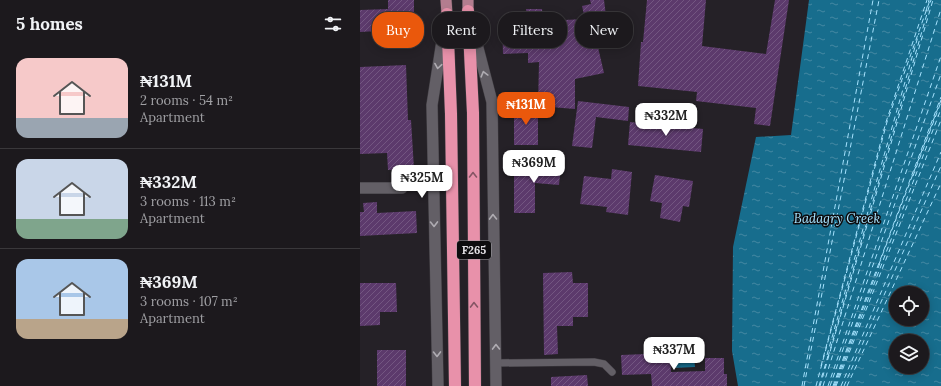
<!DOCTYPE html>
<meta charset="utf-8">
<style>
body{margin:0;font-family:Lora,serif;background:#252226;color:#f1f3f6;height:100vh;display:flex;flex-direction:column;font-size:15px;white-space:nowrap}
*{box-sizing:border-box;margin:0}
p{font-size:13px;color:#a0a0a4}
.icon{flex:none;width:22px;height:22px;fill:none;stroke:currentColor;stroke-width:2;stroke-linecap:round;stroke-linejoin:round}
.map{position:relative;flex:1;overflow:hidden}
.details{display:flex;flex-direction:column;background:#1c191d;width:360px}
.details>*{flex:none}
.banner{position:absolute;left:12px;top:12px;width:380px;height:36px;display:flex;gap:8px}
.buttons{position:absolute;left:529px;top:286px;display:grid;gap:8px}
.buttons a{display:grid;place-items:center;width:40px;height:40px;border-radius:50%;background:#1c191d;box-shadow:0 2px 10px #0003,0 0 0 1px #3a383b;font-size:20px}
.price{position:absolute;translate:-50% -34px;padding:0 9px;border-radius:8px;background:#fff;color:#222;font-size:13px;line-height:26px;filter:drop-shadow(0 1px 2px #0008)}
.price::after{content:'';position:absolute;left:50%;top:24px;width:12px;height:9px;margin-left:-6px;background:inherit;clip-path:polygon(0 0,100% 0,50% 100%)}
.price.active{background:#ea580c;color:#fff}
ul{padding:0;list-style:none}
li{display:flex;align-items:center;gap:12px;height:100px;padding:0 16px}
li+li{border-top:1px solid #3a383b}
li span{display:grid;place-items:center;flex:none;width:112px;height:80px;border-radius:12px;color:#555}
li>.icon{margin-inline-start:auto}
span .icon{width:48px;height:48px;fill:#fffc;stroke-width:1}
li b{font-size:17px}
h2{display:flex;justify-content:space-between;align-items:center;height:48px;padding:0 16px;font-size:17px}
.tag{padding:0 14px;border-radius:16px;background:#1c191d;box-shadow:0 2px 10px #0003,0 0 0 1px #3a383b;font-size:14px;line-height:36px}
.tag.active{background:#ea580c;color:#fff}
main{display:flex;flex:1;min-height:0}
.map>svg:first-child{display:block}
</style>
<main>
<section class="details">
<h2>5 homes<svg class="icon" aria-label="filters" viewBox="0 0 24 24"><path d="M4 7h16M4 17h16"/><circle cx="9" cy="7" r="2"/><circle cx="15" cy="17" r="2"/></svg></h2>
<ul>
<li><span style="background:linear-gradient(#f6c9c9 75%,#9aa5b1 0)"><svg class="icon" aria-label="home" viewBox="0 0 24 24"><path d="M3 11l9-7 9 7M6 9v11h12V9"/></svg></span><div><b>₦131M</b><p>2 rooms · 54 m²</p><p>Apartment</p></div></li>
<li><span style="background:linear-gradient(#c9d6e8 75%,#7fa58c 0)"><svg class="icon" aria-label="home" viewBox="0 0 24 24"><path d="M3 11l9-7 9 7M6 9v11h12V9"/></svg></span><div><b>₦332M</b><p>3 rooms · 113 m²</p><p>Apartment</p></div></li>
<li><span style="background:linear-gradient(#a9c7e8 75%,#b9a48a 0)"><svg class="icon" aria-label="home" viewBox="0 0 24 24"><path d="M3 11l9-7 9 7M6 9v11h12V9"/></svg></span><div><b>₦369M</b><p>3 rooms · 107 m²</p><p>Apartment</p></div></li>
</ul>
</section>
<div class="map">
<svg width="581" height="386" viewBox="0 0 581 386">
<defs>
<pattern id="water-ripples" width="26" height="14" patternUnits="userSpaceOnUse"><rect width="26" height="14" fill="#176d8d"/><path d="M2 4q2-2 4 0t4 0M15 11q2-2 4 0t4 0" fill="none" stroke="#4488a2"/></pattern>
<pattern id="building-hatch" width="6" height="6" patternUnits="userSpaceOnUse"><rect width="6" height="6" fill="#5c3a6c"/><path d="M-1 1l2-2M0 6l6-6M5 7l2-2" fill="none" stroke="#735681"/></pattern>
</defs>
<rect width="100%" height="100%" fill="#252127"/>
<g fill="url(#water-ripples)" fill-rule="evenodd">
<path d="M449,0H581V386H378L372,351L373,247L396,137L431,135ZM536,293H562V319H536ZM536,341H562V367H536Z"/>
<polygon points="334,357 335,367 313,368 312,358"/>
</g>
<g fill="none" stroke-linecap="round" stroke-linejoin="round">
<g stroke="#a6e3ff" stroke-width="1" stroke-dasharray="5 4" stroke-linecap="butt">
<polyline points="566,11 569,0"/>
<polyline points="553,176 581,102"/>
<polyline points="519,264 581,100"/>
<polyline points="467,355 559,33"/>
<polyline points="468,357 571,0"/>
<polyline points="461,366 526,122 567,0"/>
<polyline points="442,386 513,0"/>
<polyline points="444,386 519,0"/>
<polyline points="456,386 527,122 570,0"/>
<polyline points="459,386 468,356"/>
<polyline points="460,386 573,0"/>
<polyline points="463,386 581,9"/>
<polyline points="468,386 581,56"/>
<polyline points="470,386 581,74"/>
<polyline points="473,386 581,97"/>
<polyline points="474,386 520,263"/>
<polyline points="475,386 581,109"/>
<polyline points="476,386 581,120"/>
<polyline points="481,386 581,152"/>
<polyline points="484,386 581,166"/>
<polyline points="487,386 581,183"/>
</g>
</g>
<g fill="url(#building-hatch)">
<polygon points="28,0 54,0 54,29 0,32 0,10 28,9"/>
<polygon points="230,0 244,0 247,24 233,26 244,73 215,79 215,109 178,106 179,62 168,63 168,53 143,54 142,18 167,17 166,9 182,9 183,21 225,19 222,6 231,4"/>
<polygon points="287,0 346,0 342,46 406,54 415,0 429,0 410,126 394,124 396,108 336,101 337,92 278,86 281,42 283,42"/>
<polygon points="46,65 48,120 51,120 54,169 28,170 27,153 0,154 0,67"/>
<polygon points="218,101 269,107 268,121 236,117 232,148 212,146"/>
<rect x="154" y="107" width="24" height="38"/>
<polygon points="270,122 343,129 341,152 268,145"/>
<polygon points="190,156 202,157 199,185 175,183 175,213 154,213 154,169 189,169"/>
<polygon points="252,169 272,172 268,215 246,212 247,207 220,204 224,176 251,179"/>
<polygon points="295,175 333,181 329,207 323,206 320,222 300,218 302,203 290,201"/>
<polygon points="17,202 17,213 56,211 57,233 0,236 0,212 4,212 3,203"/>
<polygon points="212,272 213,283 228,283 228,317 213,317 213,326 197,326 198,354 184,355 183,273"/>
<polygon points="0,283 36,283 37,312 20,312 20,325 0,326"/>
<rect x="17" y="350" width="29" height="36"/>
<polygon points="310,353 311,372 345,371 345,358 364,358 364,374 367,374 367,386 292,386 291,374 262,375 261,355"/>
<polygon points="227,375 228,386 191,386 191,377"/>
</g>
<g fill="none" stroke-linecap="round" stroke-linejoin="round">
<g stroke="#413e43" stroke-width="8">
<polyline id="service" points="136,363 234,362 244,364 252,372"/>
</g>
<g stroke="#413e43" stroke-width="12">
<polyline id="minor" points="0,188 42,188"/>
</g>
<g stroke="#413e43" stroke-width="12">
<g id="secondary">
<polyline points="112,25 132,102 136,386"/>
<polyline points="78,386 72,105 84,28"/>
</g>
</g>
<g stroke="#413e43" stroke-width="12">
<g id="primary">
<polyline points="86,0 87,14"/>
<polyline points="108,0 108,11"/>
</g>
</g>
<g stroke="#413e43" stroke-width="13">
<g id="motorway">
<polyline points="108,11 113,113 115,386"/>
<polyline points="87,14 91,114 95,386"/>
</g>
</g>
<use href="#service" stroke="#635f66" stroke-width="7"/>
<use href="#minor" stroke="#635f66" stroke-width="11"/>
<use href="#secondary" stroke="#635f66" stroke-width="11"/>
<use href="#primary" stroke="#b37d8f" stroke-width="11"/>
<use href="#motorway" stroke="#e891aa" stroke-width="12"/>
</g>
<defs><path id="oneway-chevron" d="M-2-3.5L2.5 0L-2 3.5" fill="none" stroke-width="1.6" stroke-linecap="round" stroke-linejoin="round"/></defs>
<g stroke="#afacb2">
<use href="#oneway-chevron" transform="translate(78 66) rotate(99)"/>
<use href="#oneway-chevron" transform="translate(124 74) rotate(-105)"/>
<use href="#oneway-chevron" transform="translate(133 217) rotate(-91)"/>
<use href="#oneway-chevron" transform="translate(74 224) rotate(89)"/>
<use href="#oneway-chevron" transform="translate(136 347) rotate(-91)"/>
<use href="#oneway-chevron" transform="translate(77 354) rotate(89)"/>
</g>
<g stroke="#855564">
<use href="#oneway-chevron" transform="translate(113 175) rotate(-90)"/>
<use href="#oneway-chevron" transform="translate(114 305) rotate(-91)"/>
</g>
<g text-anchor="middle" stroke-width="3" stroke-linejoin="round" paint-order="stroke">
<rect fill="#0d0c0e" stroke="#a2a0a4" stroke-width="1" x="97" y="241" width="34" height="18" rx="3"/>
<g font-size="11" font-weight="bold" fill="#e2e0e4">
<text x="114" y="254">F265</text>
</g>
<g font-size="13" font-style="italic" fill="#a6e3ff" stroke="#0d0c0e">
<text x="477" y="223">Badagry Creek</text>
</g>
</g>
</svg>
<div class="buttons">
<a><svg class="icon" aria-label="locate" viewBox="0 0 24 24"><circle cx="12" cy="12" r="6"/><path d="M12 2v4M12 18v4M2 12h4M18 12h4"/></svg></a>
<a><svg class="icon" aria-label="layers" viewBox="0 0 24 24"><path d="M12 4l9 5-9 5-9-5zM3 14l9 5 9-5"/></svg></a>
</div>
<b class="price active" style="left:166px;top:126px">₦131M</b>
<b class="price" style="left:306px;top:137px">₦332M</b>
<b class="price" style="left:174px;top:184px">₦369M</b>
<b class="price" style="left:62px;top:199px">₦325M</b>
<b class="price" style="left:314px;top:371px">₦337M</b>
<div class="banner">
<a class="tag active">Buy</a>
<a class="tag">Rent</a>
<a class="tag">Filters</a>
<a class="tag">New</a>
</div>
</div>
</main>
